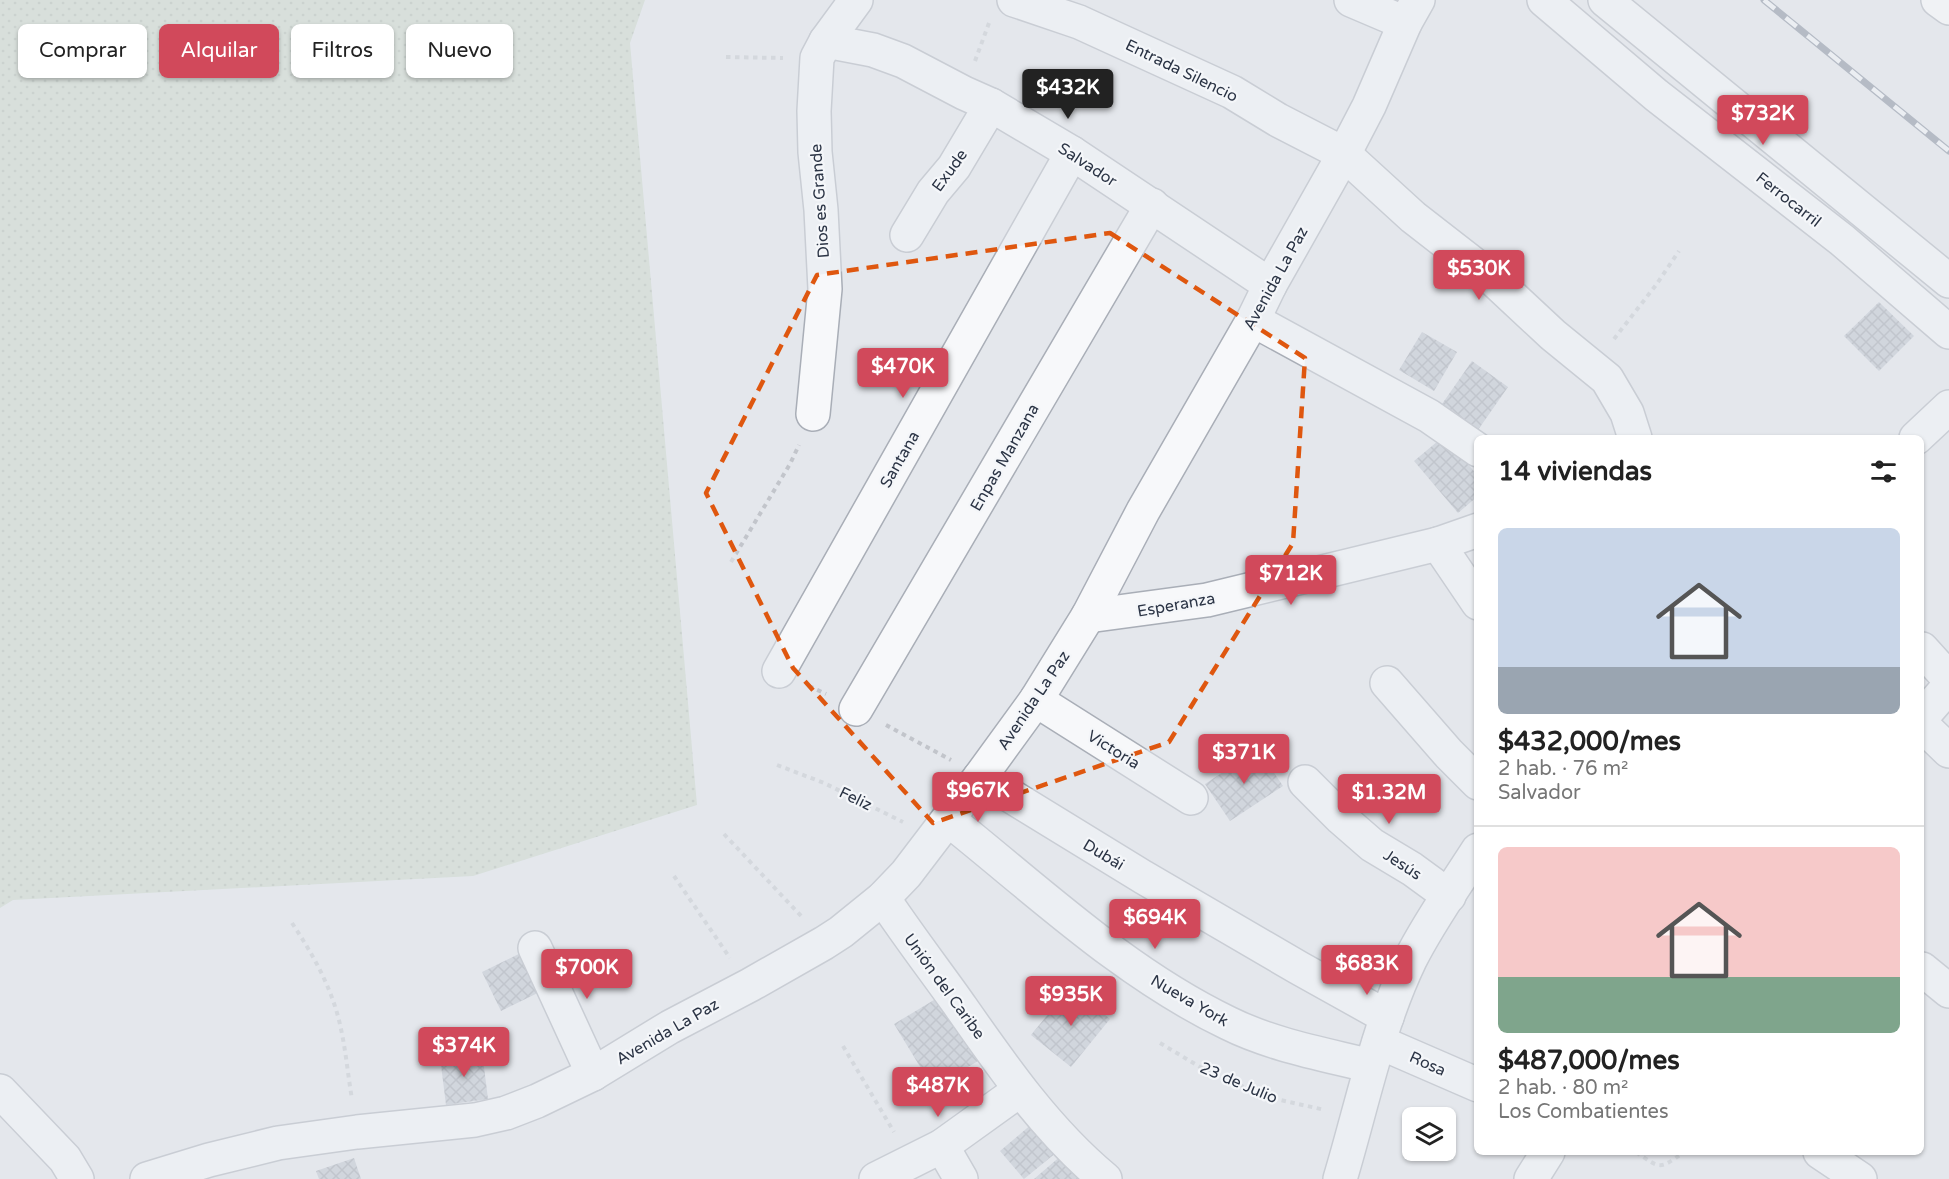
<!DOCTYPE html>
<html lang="es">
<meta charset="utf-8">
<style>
body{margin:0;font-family:"Varela Round",sans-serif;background:#f2f2f2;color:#222;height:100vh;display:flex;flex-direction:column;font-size:22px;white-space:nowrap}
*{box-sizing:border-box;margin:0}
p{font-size:20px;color:#767676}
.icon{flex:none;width:33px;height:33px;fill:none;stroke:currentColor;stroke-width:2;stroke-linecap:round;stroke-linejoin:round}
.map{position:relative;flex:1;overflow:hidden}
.panel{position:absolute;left:1474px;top:435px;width:450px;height:720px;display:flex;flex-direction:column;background:#fff;border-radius:9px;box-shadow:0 2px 4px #0004}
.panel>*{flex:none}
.hud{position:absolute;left:18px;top:24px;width:570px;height:54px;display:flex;gap:12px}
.buttons{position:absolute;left:1402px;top:1107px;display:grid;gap:12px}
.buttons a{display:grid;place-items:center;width:54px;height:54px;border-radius:9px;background:#fff;box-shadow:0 2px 4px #0004;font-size:30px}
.price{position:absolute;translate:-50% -51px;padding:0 14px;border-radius:6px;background:#d1495b;color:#fff;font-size:20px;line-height:39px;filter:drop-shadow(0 2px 3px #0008)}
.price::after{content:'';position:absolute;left:50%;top:36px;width:18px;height:14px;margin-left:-9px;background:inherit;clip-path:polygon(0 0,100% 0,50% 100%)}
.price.selected{background:#222;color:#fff}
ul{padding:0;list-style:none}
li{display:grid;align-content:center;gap:12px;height:318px;padding:0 24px}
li+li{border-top:2px solid #e0e0e0}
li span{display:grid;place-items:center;height:186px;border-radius:9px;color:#555}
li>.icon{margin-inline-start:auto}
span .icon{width:108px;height:108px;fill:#fffc;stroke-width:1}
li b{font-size:26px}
h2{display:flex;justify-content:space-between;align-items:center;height:72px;padding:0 24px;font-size:26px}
.chip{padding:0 21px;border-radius:9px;background:#fff;box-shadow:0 2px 4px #0004;font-size:21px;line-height:54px}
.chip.selected{background:#d1495b;color:#fff}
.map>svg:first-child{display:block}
</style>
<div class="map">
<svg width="1949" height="1179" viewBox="0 0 1949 1179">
<defs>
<pattern id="grass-dots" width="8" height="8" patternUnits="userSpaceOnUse" patternTransform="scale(1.5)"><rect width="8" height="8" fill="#c9d6c5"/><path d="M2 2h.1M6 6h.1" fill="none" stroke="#adb8ab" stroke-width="1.8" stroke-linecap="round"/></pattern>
<pattern id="building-cross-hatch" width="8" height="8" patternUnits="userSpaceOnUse" patternTransform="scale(1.5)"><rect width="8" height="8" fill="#bbc0ca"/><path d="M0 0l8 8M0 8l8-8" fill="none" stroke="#989da6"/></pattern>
</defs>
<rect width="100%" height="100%" fill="#e4e7ec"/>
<polygon fill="url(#grass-dots)" points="0,0 645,0 630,43 697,805 473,876 13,900 0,908"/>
<g fill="url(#building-cross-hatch)">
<polygon points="1879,302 1914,336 1879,371 1844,336"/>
<polygon points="1422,332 1457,352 1434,391 1399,370"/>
<polygon points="1472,361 1508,387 1478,430 1442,404"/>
<polygon points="1444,436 1478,476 1478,496 1458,513 1414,461"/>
<polygon points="1258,749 1283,786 1230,821 1205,784"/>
<polygon points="529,949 548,988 501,1011 482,972"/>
<polygon points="1071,986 1110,1019 1071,1067 1031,1035"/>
<polygon points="944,994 983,1058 933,1088 894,1024"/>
<polygon points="482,1051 488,1099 446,1105 440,1057"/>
<polygon points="1033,1123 1057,1152 1024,1179 1000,1151"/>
<polygon points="1063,1154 1085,1179 1034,1179"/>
<polygon points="354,1158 361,1179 319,1179 316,1171"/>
</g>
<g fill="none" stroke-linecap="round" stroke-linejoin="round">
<g stroke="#a9aeb7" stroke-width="36">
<g id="minor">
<polyline points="1014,0 1079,22 1232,92 1278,120 1344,154 1413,217 1494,280 1553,335 1607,379 1627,413 1635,438"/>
<polyline points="1351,0 1405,23"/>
<polyline points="1544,0 1656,95 1842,240 1949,332"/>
<polyline points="1605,0 1949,281"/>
<polyline points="826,41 873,50 903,61 964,93 991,105 1072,153 1270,285"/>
<polyline points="907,235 933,192 954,167 991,105"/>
<polyline points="1253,320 1429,416 1478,450"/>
<polyline points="813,414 825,289 821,210 815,152 814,111 817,58 826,41 856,0"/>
<polyline points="1916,438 1949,407"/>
<polyline points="1438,544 1478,603"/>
<polyline points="1088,616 1207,600 1438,544 1478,530"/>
<polyline points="1922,649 1949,679"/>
<polyline points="779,671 1072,153"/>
<polyline points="1387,683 1449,754 1478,783"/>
<polyline points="1036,700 1191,798"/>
<polyline points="856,709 1152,205"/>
<polyline points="1922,717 1949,686"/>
<polyline points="1922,725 1949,751"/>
<polyline points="980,777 1143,877 1299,968 1387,1017"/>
<polyline points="1305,782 1341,818 1372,845 1412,869 1449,896"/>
<path d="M949,820C1038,891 1124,973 1228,1023C1272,1045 1323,1054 1371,1066"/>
<path d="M883,898C907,934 933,968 958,1003C1002,1066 1046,1130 1105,1179"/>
<polyline points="535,948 593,1074"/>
<polyline points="1922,969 1949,991"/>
<polyline points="1379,1042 1478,1085"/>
<polyline points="0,1091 65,1159 77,1179"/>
<polyline points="942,1146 961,1179"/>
<polyline points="1820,1152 1860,1179"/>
<polyline points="147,1179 209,1160 278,1143 357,1132 475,1120 506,1113 537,1101 593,1074 670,1027 750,985 824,943 841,932 883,898 906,874 980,777 1036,700 1088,616 1143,511 1253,320 1270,285 1344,154 1369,106 1405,23 1418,0"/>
<polyline points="876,1179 942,1146 1020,1090"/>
<path d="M1340,1179C1362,1106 1377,1029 1410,960C1429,922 1455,886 1478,850"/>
<polyline points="1531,1179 1548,1152"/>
</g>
</g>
<g stroke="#a9aeb7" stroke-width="36">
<polyline id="secondary" points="1938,0 1949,8"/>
</g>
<g stroke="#c2c5cb" stroke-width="4" stroke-dasharray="4.5 4.5" stroke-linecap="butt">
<polyline points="726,57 783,58"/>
<polyline points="975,61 989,23"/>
<polyline points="1614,339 1656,285 1679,251"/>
<polyline points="731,562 790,464 799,445"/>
<polyline points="809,686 826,694"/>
<polyline points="886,725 951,760"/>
<polyline points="777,765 824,783 903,822"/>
<polyline points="724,834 802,917"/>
<polyline points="674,876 730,958"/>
<path d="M292,923C314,956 333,990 341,1029C346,1052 348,1076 352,1099"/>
<polyline points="1160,1043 1205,1070 1267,1097 1325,1110"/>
<polyline points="843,1046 894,1132"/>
<path d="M1636,1152C1661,1169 1659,1170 1684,1152"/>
</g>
<use href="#minor" stroke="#f7f8fa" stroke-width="33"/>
<use href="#secondary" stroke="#fff" stroke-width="33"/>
<g stroke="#7d8696" stroke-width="7">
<polyline id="rail" points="1764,0 1949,151"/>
</g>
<use href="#rail" stroke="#f4f6f9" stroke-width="4.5" stroke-dasharray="14" stroke-linecap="butt"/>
</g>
<path d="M0 0H1949V1179H0ZM1110,233L1305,358L1293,543L1169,742L933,823L793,668L706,493L817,275Z" fill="#e4e7ec" fill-opacity=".55" fill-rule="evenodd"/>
<path fill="none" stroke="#df570f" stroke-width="4.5" stroke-dasharray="12 8" stroke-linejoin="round" d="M1110,233L1305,358L1293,543L1169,742L933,823L793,668L706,493L817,275Z"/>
<g text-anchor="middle" stroke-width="4.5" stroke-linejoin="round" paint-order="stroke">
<g font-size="16" fill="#2b3445" stroke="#f4f6f9">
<text transform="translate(1182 70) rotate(26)" y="6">Entrada Silencio</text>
<text transform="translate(1088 164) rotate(33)" y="6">Salvador</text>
<text transform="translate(949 170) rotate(-54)" y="6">Exude</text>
<text transform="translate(1789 199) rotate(38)" y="6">Ferrocarril</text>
<text transform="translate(819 201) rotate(-94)" y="6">Dios es Grande</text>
<text transform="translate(1275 278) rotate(-61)" y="6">Avenida La Paz</text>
<text transform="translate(1004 457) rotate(-60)" y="6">Enpas Manzana</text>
<text transform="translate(899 459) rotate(-60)" y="6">Santana</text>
<text transform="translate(1176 604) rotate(-10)" y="6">Esperanza</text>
<text transform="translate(1033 700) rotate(-56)" y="6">Avenida La Paz</text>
<text transform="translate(1114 749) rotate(32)" y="6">Victoria</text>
<text transform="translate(856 798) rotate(26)" y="6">Feliz</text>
<text transform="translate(1104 854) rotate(31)" y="6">Dubái</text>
<text transform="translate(1403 864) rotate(33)" y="6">Jesús</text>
<text transform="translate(945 986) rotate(54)" y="6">Unión del Caribe</text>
<text transform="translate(1190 1000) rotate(30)" y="6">Nueva York</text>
<text transform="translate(667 1031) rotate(-30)" y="6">Avenida La Paz</text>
<text transform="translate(1428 1063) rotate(24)" y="6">Rosa</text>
<text transform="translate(1239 1082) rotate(23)" y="6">23 de Julio</text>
</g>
</g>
</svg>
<div class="buttons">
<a><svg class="icon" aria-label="layers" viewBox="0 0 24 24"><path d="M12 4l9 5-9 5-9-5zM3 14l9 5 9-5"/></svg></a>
</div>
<b class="price selected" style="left:1068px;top:120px">$432K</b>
<b class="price" style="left:1763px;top:146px">$732K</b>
<b class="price" style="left:1479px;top:301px">$530K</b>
<b class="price" style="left:903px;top:399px">$470K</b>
<b class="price" style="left:1291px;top:606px">$712K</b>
<b class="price" style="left:1244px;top:785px">$371K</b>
<b class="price" style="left:978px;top:823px">$967K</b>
<b class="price" style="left:1389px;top:825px">$1.32M</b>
<b class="price" style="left:1155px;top:950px">$694K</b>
<b class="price" style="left:1367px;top:996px">$683K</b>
<b class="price" style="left:587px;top:1000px">$700K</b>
<b class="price" style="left:1071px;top:1027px">$935K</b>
<b class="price" style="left:464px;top:1078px">$374K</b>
<b class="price" style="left:938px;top:1118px">$487K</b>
<div class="hud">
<a class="chip">Comprar</a>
<a class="chip selected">Alquilar</a>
<a class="chip">Filtros</a>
<a class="chip">Nuevo</a>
</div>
<section class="panel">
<h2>14 viviendas<svg class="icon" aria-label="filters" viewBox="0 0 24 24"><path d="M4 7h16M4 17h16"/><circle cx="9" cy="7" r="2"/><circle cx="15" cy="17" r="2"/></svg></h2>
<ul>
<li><span style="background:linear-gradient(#c9d6e8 75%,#9aa5b1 0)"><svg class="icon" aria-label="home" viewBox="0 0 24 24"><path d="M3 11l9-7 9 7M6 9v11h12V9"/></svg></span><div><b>$432,000/mes</b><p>2 hab. · 76 m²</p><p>Salvador</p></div></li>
<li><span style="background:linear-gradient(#f6c9c9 70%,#7fa58c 0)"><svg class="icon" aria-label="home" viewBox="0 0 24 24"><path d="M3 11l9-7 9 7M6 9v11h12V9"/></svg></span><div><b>$487,000/mes</b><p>2 hab. · 80 m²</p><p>Los Combatientes</p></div></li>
</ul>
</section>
</div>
